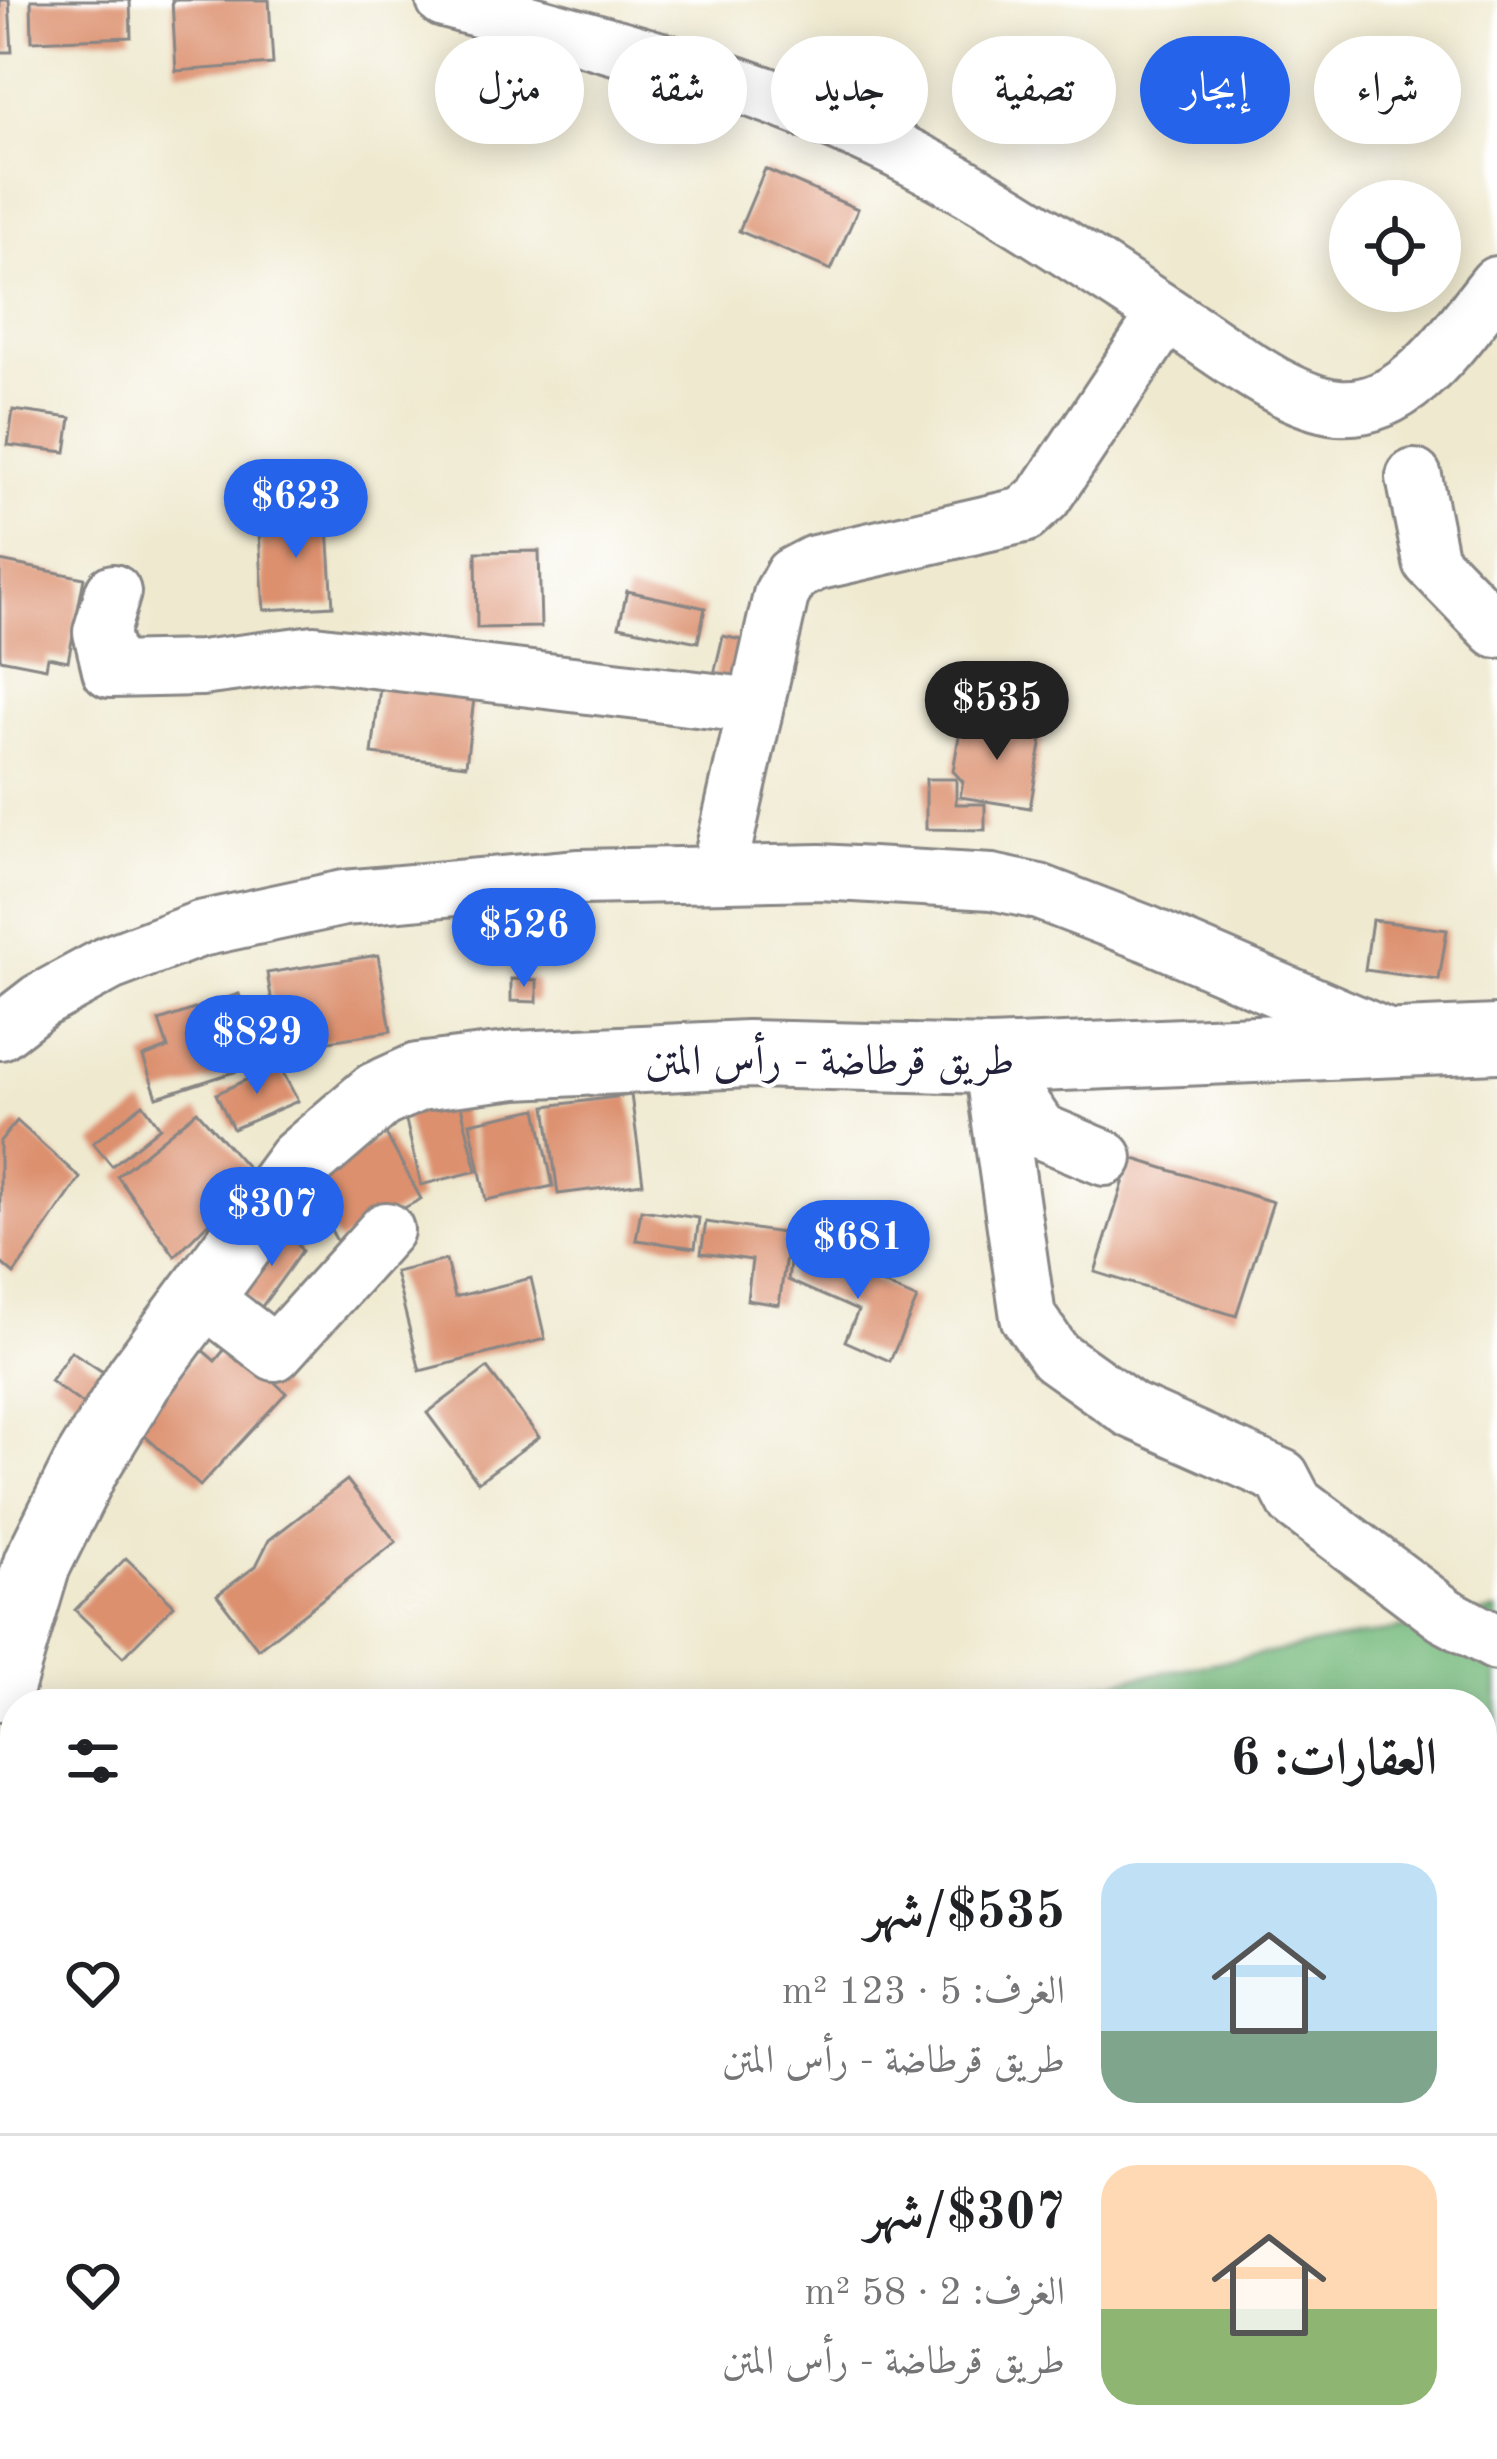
<!DOCTYPE html>
<html lang="ar">
<meta charset="utf-8">
<style>
body{margin:0;font-family:"Old Standard TT",Amiri,serif;background:#f2f2f2;color:#202124;direction:rtl;height:100vh;display:flex;flex-direction:column;font-size:45px;white-space:nowrap}
*{box-sizing:border-box;margin:0}
p{font-size:39px;color:#757577}
.icon{flex:none;width:66px;height:66px;fill:none;stroke:currentColor;stroke-width:2;stroke-linecap:round;stroke-linejoin:round}
.map{position:relative;flex:1;overflow:hidden;direction:ltr}
.panel{position:absolute;left:0px;top:1689px;width:1497px;height:771px;display:flex;flex-direction:column;background:#fff;border-radius:48px 48px 0 0;box-shadow:0 6px 30px #0003;direction:rtl}
.panel>*{flex:none}
.hud{position:absolute;left:36px;top:36px;width:1425px;height:108px;direction:rtl;display:flex;gap:24px}
.fabs{position:absolute;left:1329px;top:180px;display:grid;gap:24px}
.fabs a{display:grid;place-items:center;width:132px;height:132px;border-radius:50%;background:#fff;box-shadow:0 6px 30px #0003;font-size:60px}
.price{position:absolute;translate:-50% -102px;padding:0 27px;border-radius:42px;background:#2563eb;color:#fff;font-size:39px;line-height:78px;filter:drop-shadow(0 3px 6px #0008)}
.price::after{content:'';position:absolute;left:50%;top:72px;width:36px;height:27px;margin-left:-18px;background:inherit;clip-path:polygon(0 0,100% 0,50% 100%)}
.price.on{background:#222;color:#fff}
ul{padding:0;list-style:none}
li{display:flex;align-items:center;gap:36px;height:300px;padding:0 60px}
li+li{border-top:3px solid #e0e0e0}
li span{display:grid;place-items:center;flex:none;width:336px;height:240px;border-radius:36px;color:#555}
li>.icon{margin-inline-start:auto}
span .icon{width:144px;height:144px;fill:#fffc;stroke-width:1}
li b{font-size:51px}
h2{display:flex;justify-content:space-between;align-items:center;height:144px;padding:0 60px;font-size:51px}
.tag{padding:0 42px;border-radius:54px;background:#fff;box-shadow:0 6px 30px #0003;font-size:42px;line-height:108px}
.tag.on{background:#2563eb;color:#fff}
.map>svg:first-child{display:block}
</style>
<div class="map">
<svg width="1497" height="2459" viewBox="0 0 1497 2459">
<rect width="100%" height="100%" fill="#fff"/>
<filter id="ink" filterUnits="userSpaceOnUse"><feTurbulence type="fractalNoise" baseFrequency=".00833" numOctaves="2"/><feDisplacementMap in="SourceGraphic" scale="24" xChannelSelector="R" yChannelSelector="G"/><feConvolveMatrix kernelMatrix="1 2 1 2 8 2 1 2 1" color-interpolation-filters="sRGB"/></filter>
<filter id="wash" filterUnits="userSpaceOnUse"><feTurbulence type="fractalNoise" baseFrequency=".004" numOctaves="4" result="noise"/><feDisplacementMap in="SourceGraphic" scale="48" xChannelSelector="R" yChannelSelector="G"/><feGaussianBlur stdDeviation="2.7" result="paint"/><feColorMatrix in="noise" values="0 0 0 0 0 0 0 0 0 0 0 0 0 0 0 0 0 1.4 0 .05"/><feComposite in="paint" operator="in"/></filter>
<g filter="url(#wash)">
<rect width="100%" height="100%" fill="#efe9cf"/>
<polygon fill="#77ba7e" stroke="#4c6e5c" stroke-width="3" points="1497,1611 1497,2459 0,2459 0,2423 15,2414 15,2445 1482,2445 1482,1704 990,1704"/>
<g id="blocks">
<g fill="#dc906e">
<polygon points="0,0 9,0 12,52 0,52"/>
<polygon points="31,0 130,0 131,37 32,41"/>
<polygon points="172,0 269,0 273,64 176,71"/>
<polygon points="765,169 858,209 831,270 739,231"/>
<polygon points="13,410 71,418 66,452 8,445"/>
<polygon points="327,512 333,606 264,610 258,517"/>
<polygon points="539,551 541,627 477,628 476,552"/>
<polygon points="0,561 84,578 68,661 48,657 46,668 0,659"/>
<polygon points="627,591 705,608 698,642 619,626"/>
<polygon points="723,636 759,644 748,692 712,683"/>
<polygon points="381,679 475,690 466,765 372,754"/>
<polygon points="962,719 1043,733 1030,808 960,797 963,782 953,771"/>
<polygon points="926,779 956,779 956,804 985,804 985,830 926,829"/>
<polygon points="1372,920 1447,930 1439,980 1365,970"/>
<polygon points="378,955 391,1031 280,1049 267,973"/>
<polygon points="511,979 537,980 537,1002 511,1001"/>
<polygon points="239,994 262,1063 157,1097 143,1057 168,1048 159,1021"/>
<polygon points="279,1065 298,1101 233,1129 216,1094"/>
<polygon points="455,1082 477,1171 421,1185 400,1095"/>
<polygon points="631,1095 643,1183 558,1194 546,1106"/>
<polygon points="143,1104 160,1127 112,1166 93,1143"/>
<polygon points="537,1109 553,1186 486,1200 470,1123"/>
<polygon points="197,1111 255,1176 175,1256 117,1176"/>
<polygon points="17,1121 80,1178 14,1274 0,1262 0,1141"/>
<polygon points="386,1134 421,1199 338,1243 303,1178"/>
<polygon points="1131,1158 1273,1202 1236,1316 1095,1272"/>
<polygon points="641,1210 699,1218 695,1248 636,1240"/>
<polygon points="706,1222 789,1234 779,1305 747,1300 752,1260 701,1253"/>
<polygon points="286,1226 302,1251 261,1308 239,1293"/>
<polygon points="791,1253 820,1256 917,1299 890,1361 845,1341 858,1311 788,1280"/>
<polygon points="446,1260 455,1297 531,1278 545,1339 420,1371 395,1272"/>
<polygon points="201,1349 215,1361 225,1349 238,1361 248,1357 286,1393 200,1486 132,1424"/>
<polygon points="71,1351 106,1374 84,1405 50,1381"/>
<polygon points="487,1368 539,1437 478,1482 427,1413"/>
<polygon points="347,1480 396,1542 258,1649 217,1595 256,1566 269,1540"/>
<polygon points="126,1558 174,1605 123,1657 75,1610"/>
</g>
</g>
</g>
<g filter="url(#ink)">
<use href="#blocks" fill-opacity="0" stroke="#888685" stroke-width="3"/>
<g fill="none" stroke-linecap="round" stroke-linejoin="round">
<g stroke="#888685" stroke-width="60">
<g id="minor">
<path d="M444,0C605,44 767,82 916,160C1013,210 1103,274 1194,332C1233,358 1292,403 1338,407C1409,413 1458,331 1497,284"/>
<polyline points="1414,477 1431,562 1497,630"/>
<polyline points="113,592 101,632 110,670 201,668 314,653 755,706"/>
<polyline points="718,874 781,595 792,575 815,563 1024,515 1044,497 1166,314"/>
<polyline points="0,1032 40,1001 110,963 200,929 344,898 579,877 820,872 992,882 1039,892 1148,934 1397,1041"/>
<polyline points="991,1060 1028,1317 1055,1356 1131,1410 1282,1477 1295,1502 1445,1615 1497,1643"/>
<polyline points="996,1067 1040,1131 1105,1158"/>
<polyline points="202,1297 275,1353 386,1230"/>
</g>
</g>
<g stroke="#888685" stroke-width="72">
<polyline id="major" points="0,1688 37,1564 86,1466 139,1379 300,1162 378,1095 418,1077 516,1065 747,1054 991,1060 1497,1039"/>
</g>
<use href="#minor" stroke="#fff" stroke-width="54"/>
<use href="#major" stroke="#fff" stroke-width="66"/>
</g>
</g>
<g text-anchor="middle" stroke-width="9" stroke-linejoin="round" paint-order="stroke">
<g font-size="42" fill="#22223b" stroke="#fff">
<text x="830" y="1074">طريق قرطاضة - رأس المتن</text>
</g>
</g>
</svg>
<div class="fabs">
<a><svg class="icon" aria-label="locate" viewBox="0 0 24 24"><circle cx="12" cy="12" r="6"/><path d="M12 2v4M12 18v4M2 12h4M18 12h4"/></svg></a>
</div>
<b class="price" style="left:296px;top:561px">$623</b>
<b class="price on" style="left:997px;top:763px">$535</b>
<b class="price" style="left:524px;top:990px">$526</b>
<b class="price" style="left:257px;top:1097px">$829</b>
<b class="price" style="left:272px;top:1269px">$307</b>
<b class="price" style="left:858px;top:1302px">$681</b>
<div class="hud">
<a class="tag">شراء</a>
<a class="tag on">إيجار</a>
<a class="tag">تصفية</a>
<a class="tag">جديد</a>
<a class="tag">شقة</a>
<a class="tag">منزل</a>
</div>
<section class="panel">
<h2>العقارات: 6<svg class="icon" aria-label="filters" viewBox="0 0 24 24"><path d="M4 7h16M4 17h16"/><circle cx="9" cy="7" r="2"/><circle cx="15" cy="17" r="2"/></svg></h2>
<ul>
<li><span style="background:linear-gradient(#bfe0f5 70%,#7fa58c 0)"><svg class="icon" aria-label="home" viewBox="0 0 24 24"><path d="M3 11l9-7 9 7M6 9v11h12V9"/></svg></span><div><b>$535/شهر</b><p>الغرف: 5 · 123 m²</p><p>طريق قرطاضة - رأس المتن</p></div><svg class="icon" aria-label="heart" viewBox="0 0 24 24"><path d="M12 20l-8-8c-3-5 5-10 8-4 3-6 11-1 8 4z"/></svg></li>
<li><span style="background:linear-gradient(#ffd9b3 60%,#8fb573 0)"><svg class="icon" aria-label="home" viewBox="0 0 24 24"><path d="M3 11l9-7 9 7M6 9v11h12V9"/></svg></span><div><b>$307/شهر</b><p>الغرف: 2 · 58 m²</p><p>طريق قرطاضة - رأس المتن</p></div><svg class="icon" aria-label="heart" viewBox="0 0 24 24"><path d="M12 20l-8-8c-3-5 5-10 8-4 3-6 11-1 8 4z"/></svg></li>
</ul>
</section>
</div>
